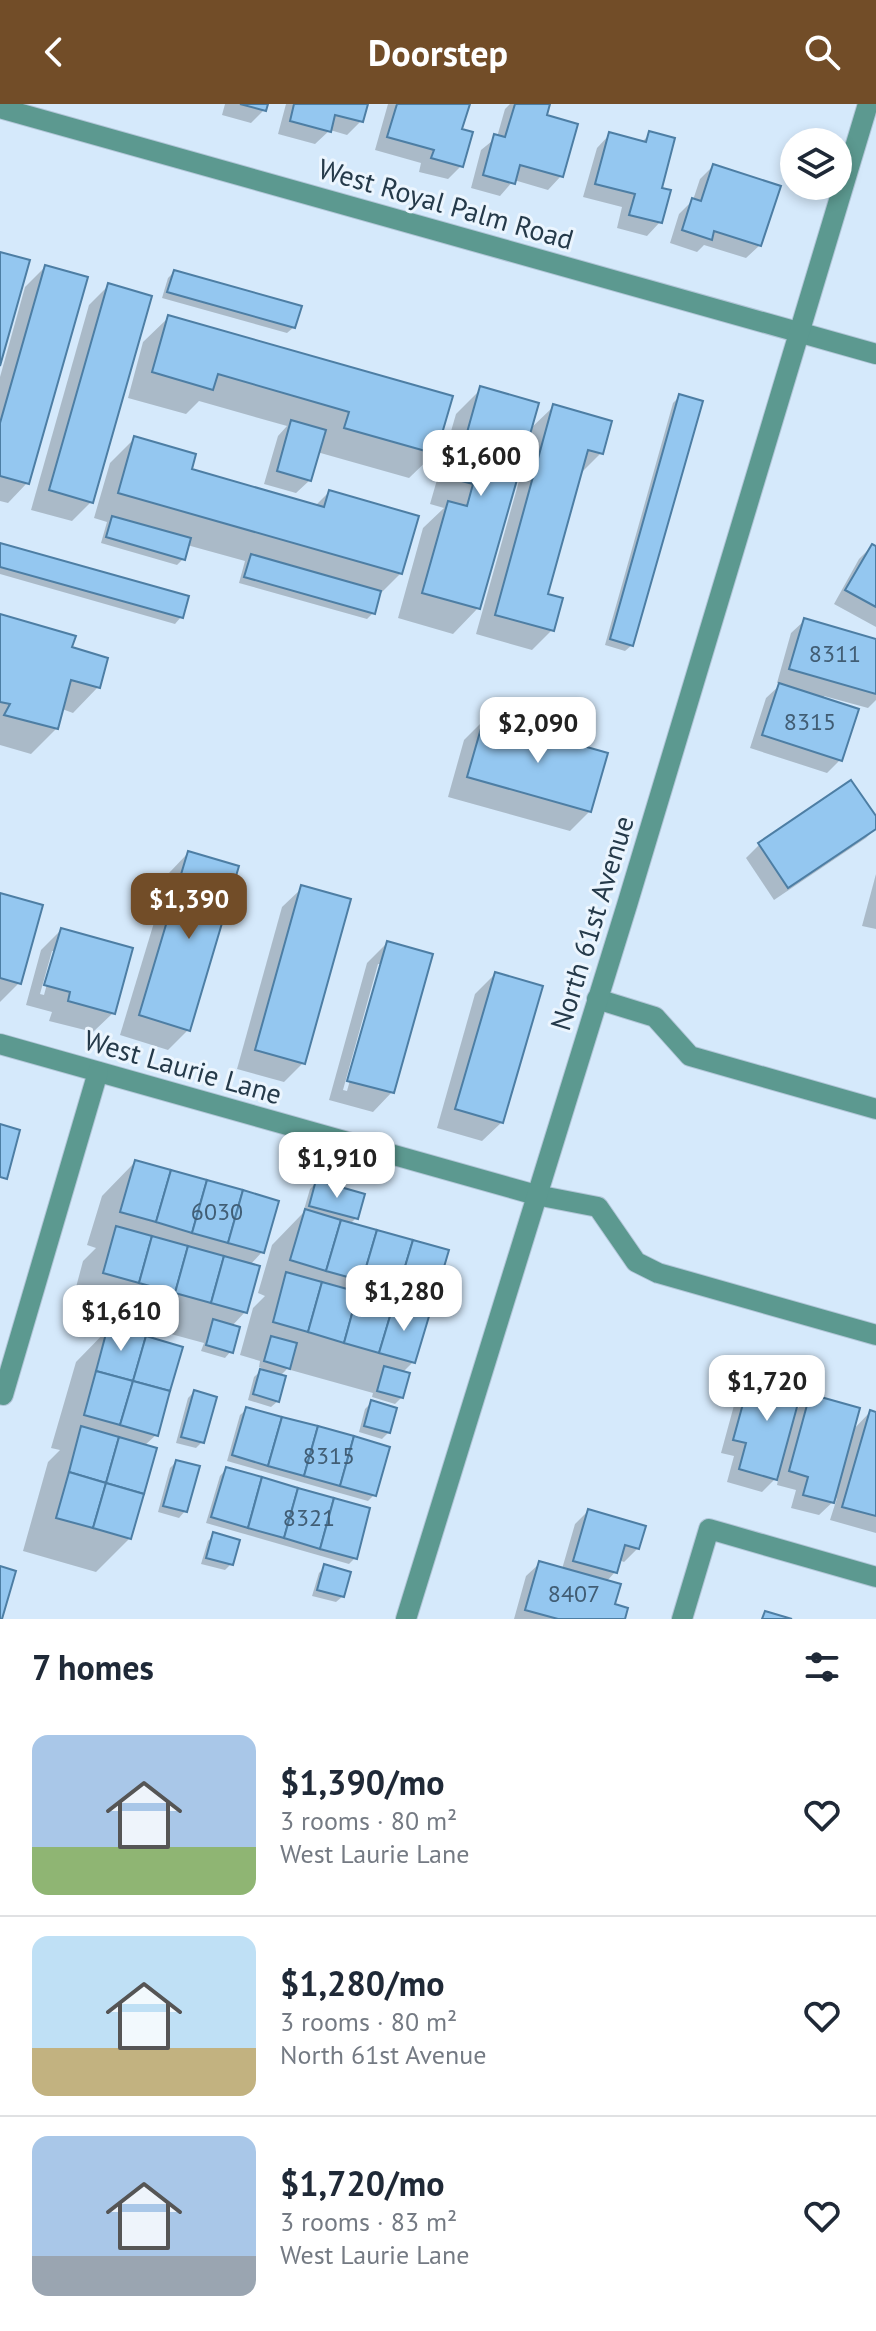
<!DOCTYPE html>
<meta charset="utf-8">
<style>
body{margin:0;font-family:"PT Sans",sans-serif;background:#f2f2f3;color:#1f2937;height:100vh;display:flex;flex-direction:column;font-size:30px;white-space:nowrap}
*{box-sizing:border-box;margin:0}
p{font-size:26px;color:#747a83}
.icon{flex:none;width:44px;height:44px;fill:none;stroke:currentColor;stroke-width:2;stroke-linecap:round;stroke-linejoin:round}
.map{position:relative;height:1515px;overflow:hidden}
.details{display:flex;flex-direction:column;background:#fff;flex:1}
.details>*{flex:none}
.controls{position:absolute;left:780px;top:24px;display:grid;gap:16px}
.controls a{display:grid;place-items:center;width:72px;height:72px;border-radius:50%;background:#fff;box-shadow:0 4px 12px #0003;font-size:40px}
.price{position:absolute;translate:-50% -68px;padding:0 18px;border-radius:16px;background:#fff;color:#222;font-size:26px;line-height:52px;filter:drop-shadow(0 2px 4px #0008)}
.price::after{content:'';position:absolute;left:50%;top:48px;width:24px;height:18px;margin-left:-12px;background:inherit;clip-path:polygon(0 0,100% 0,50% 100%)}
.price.current{background:#724d28;color:#fff}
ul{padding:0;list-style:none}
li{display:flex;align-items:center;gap:24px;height:200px;padding:0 32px}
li+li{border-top:2px solid #e0e1e3}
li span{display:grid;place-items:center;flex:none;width:224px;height:160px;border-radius:16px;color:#555}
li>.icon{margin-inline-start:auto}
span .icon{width:96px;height:96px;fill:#fffc;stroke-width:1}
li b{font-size:34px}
h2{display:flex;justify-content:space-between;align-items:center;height:96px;padding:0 32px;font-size:34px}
header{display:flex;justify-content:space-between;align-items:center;height:104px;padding:0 32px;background:#724d28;color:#fff;font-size:36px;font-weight:600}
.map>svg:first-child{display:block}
</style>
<header><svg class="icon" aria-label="back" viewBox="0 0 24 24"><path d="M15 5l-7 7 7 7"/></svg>Doorstep<svg class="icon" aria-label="search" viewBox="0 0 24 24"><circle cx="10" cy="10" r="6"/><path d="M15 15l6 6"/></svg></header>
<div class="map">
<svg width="876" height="1515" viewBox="0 0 876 1515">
<rect width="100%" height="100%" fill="#d5e9fb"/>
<g fill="#0003" fill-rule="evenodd">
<polygon points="225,0 266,0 264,6 251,19 222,11"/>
<polygon points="286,0 366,0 361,17 347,31 330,26 315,40 278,30"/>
<polygon points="388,0 467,0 460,27 461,62 448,75 419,68 421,59 375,46"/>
<polygon points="510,0 548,0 545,13 561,72 548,86 514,76 500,92 471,84 481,46 497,33 505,5"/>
<polygon points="610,30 641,39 650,30 659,85 660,118 647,132 617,124 622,103 583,93 597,44"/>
<polygon points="713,62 760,141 746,154 704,141 697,148 670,139 679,110 693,96 700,75"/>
<polygon points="45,163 27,379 8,399 0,397 0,273 25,183"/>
<polygon points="174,168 294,223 287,229 162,194 168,174"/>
<polygon points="109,181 92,397 72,417 31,406 89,201"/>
<polygon points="169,213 435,349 409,374 317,348 310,376 296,389 264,380 278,332 287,322 199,297 186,310 128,294 143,238"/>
<polygon points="481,285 528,327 554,302 601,349 581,369 546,491 552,526 532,546 476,530 526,352 522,351 478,504 453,530 398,514 423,424 444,404 430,400 456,310"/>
<polygon points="680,292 632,541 625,547 605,541 673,299"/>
<polygon points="135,334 189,366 315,402 329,388 401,469 378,492 373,509 367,515 239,479 245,457 187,441 183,455 177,461 101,439 107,418 94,414 110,359"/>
<polygon points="0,441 181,513 175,520 0,470"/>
<polygon points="872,442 876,444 876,523 834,500 859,455"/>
<polygon points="0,513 70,544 98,583 73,609 62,605 57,624 31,650 0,641"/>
<polygon points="805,516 876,537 876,596 868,604 824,592 840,656 827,669 750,644 766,594 781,580 777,579 791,529"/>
<polygon points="484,616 590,707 570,727 448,693 464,636"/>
<polygon points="851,679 876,716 876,724 866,734 774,796 746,754 759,741"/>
<polygon points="188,749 188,926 168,946 120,931 169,769"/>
<polygon points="876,770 876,825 862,822"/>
<polygon points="302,784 303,959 284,978 237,965 282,803"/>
<polygon points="0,791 41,803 19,879 0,898"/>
<path d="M61,826L113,909L93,928L49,917L52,908L26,901L41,846ZM52,847H56L44,891L40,890Z"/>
<path d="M387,839L392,988L373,1008L329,996L367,859ZM378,860H382L347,987L343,986Z"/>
<polygon points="495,870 502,1018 482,1037 437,1024 475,890"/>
<polygon points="135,1058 262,1148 250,1161 245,1208 231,1223 231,1247 225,1254 201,1247 204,1239 119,1216 111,1225 156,1331 144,1342 130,1434 96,1468 23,1447 48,1358 60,1346 51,1344 76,1258 111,1222 89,1216 91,1208 71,1202 83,1157 96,1144 87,1141 102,1092"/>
<polygon points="317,1078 356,1114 350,1120 432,1196 420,1208 413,1258 402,1269 402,1293 395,1300 372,1293 373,1289 287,1265 280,1272 278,1297 271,1303 248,1296 254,1273 263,1265 259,1263 260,1257 240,1251 253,1204 265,1192 258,1189 272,1141 303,1109 310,1085"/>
<polygon points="752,1269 793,1309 810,1292 852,1327 870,1308 876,1310 876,1429 830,1416 837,1394 819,1411 791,1404 796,1386 777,1381 779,1371 762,1388 727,1378 734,1352 721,1349 739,1283"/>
<polygon points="194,1288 202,1338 196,1344 176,1339 188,1294"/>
<polygon points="371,1299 389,1328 382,1335 359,1328 365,1305"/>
<polygon points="247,1305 374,1391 368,1397 227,1357 240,1311"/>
<polygon points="176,1358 185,1407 179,1414 158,1408 170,1364"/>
<polygon points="226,1365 355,1454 349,1460 206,1419 220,1372"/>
<polygon points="588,1407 638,1444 624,1458 619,1456 615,1468 606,1478 613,1502 623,1515 514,1515 526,1472 540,1459 562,1465 575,1420"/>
<polygon points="214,1431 231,1460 225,1466 201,1460 208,1437"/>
<polygon points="325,1463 343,1492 336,1498 312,1492 319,1469"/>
</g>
<g fill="#94c7f0" stroke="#4d7ea4" stroke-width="2">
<polygon points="240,0 268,0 266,7"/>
<polygon points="294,0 368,0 363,18 335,11 331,28 290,17"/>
<polygon points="397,0 470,0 462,25 473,28 463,63 431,54 434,46 387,33"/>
<polygon points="515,0 550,0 547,11 578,20 563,73 520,61 515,80 483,71 494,30 505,33"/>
<polygon points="649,27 675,34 662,84 671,86 662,119 629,111 635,90 595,80 609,28 646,38"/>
<polygon points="713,60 781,82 761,142 714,127 712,136 682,126 692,94 701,97"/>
<polygon points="0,148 30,156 0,262"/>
<polygon points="45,161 88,173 29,380 0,372 0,319"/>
<polygon points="174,166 302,202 295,224 167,188"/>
<polygon points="108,179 152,192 93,399 49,386"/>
<polygon points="168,211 453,292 436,350 344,324 349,308 218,270 213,286 152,268"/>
<polygon points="480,282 539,299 480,505 422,489 448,397 467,402 473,380 454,375"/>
<polygon points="679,290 703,297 633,542 610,535"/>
<polygon points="553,300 612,317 603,350 588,346 548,490 563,494 554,527 495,511"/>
<polygon points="291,316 326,326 311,377 277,367"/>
<polygon points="134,332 196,350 192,365 324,403 329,386 419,412 402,470 118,389"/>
<polygon points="112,412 191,434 185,456 106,433"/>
<polygon points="0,439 189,492 183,514 0,463"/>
<polygon points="872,440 876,442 876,503 845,486"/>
<polygon points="251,450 381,487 375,510 244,473"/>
<polygon points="0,510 76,532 72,543 108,554 100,584 71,576 58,625 4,611 10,600 0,598"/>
<polygon points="804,514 876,535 876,590 789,565"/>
<polygon points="779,579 859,605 842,657 762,631"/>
<polygon points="484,614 608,649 591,708 467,673"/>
<polygon points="851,676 876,712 876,725 788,784 758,739"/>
<polygon points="188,747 239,762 190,927 139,911"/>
<polygon points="301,781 351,795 305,960 255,946"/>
<polygon points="0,789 43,801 21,880 0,874"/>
<polygon points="61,824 133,844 115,910 68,897 70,888 44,881"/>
<polygon points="387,837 433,850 394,989 347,977"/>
<polygon points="495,868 543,882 503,1019 455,1005"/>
<polygon points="0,1020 20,1026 7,1075 0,1073"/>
<polygon points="135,1056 171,1066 156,1118 120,1108"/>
<polygon points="171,1066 207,1076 192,1129 156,1118"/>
<polygon points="207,1076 243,1086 228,1139 192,1129"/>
<polygon points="316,1076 365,1090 358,1115 309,1102"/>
<polygon points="243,1086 279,1097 264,1149 228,1139"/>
<polygon points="305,1105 341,1116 326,1167 290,1156"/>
<polygon points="341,1116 377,1126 362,1177 326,1167"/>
<polygon points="116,1122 152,1132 139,1179 103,1169"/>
<polygon points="377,1126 413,1136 398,1186 362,1177"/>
<polygon points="152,1132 188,1142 175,1189 139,1179"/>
<polygon points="413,1136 449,1146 434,1197 398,1186"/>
<polygon points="188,1142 224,1152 211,1199 175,1189"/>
<polygon points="224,1152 260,1162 247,1209 211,1199"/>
<polygon points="286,1168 322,1178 308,1228 273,1218"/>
<polygon points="322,1178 358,1188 344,1239 308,1228"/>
<polygon points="101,1184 128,1192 121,1217 94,1210"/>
<polygon points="358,1188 394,1199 379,1249 344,1239"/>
<polygon points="394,1199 430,1209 415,1259 379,1249"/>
<polygon points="213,1215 240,1223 233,1249 206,1241"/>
<polygon points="108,1222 146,1232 133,1277 96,1267"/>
<polygon points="146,1232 183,1243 170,1287 133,1277"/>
<polygon points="271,1232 297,1239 290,1265 264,1257"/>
<polygon points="384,1262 410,1269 403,1294 377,1287"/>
<polygon points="260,1265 286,1272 279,1298 253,1290"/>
<polygon points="96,1267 133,1277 120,1321 84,1311"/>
<polygon points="752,1267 803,1281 777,1376 739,1365 746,1339 733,1336"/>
<polygon points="133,1277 170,1287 158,1332 120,1321"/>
<polygon points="194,1286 217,1293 204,1339 181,1333"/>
<polygon points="810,1290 860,1304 834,1399 803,1391 808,1373 789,1367"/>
<polygon points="371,1296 397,1304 390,1329 364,1322"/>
<polygon points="246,1303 282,1313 268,1362 232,1351"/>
<polygon points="870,1306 876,1308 876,1412 842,1403"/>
<polygon points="282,1313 318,1322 304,1372 268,1362"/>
<polygon points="81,1322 119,1333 106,1379 69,1368"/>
<polygon points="318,1322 354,1332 340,1382 304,1372"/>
<polygon points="354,1332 390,1343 376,1392 340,1382"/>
<polygon points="119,1333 157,1344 144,1390 106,1379"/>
<polygon points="176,1356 200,1362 187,1408 163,1402"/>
<polygon points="226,1363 262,1373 248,1424 211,1413"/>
<polygon points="69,1368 106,1379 93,1424 56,1414"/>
<polygon points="262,1373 298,1384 284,1434 248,1424"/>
<polygon points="106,1379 144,1390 131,1435 93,1424"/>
<polygon points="298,1384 334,1394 320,1445 284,1434"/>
<polygon points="334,1394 370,1404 357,1455 320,1445"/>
<polygon points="588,1405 646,1422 639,1445 625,1441 617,1469 573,1457"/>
<polygon points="213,1428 240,1436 233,1461 206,1454"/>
<polygon points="539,1457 621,1480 615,1500 628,1504 625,1515 558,1515 525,1506"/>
<polygon points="324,1460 351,1468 344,1493 317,1486"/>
<polygon points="0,1462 16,1467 2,1515 0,1515"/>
<polygon points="765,1507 792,1515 762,1515"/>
</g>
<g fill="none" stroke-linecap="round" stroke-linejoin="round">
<g stroke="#b2c6d8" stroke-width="22">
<g id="minor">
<polyline points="0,4 876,250"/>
<polyline points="597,895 655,913 690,952 876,1005"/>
<polyline points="0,940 536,1091 598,1103 636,1158 658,1169 876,1231"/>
<polyline points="3,1291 98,968"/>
<polyline points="406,1515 627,801 868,0"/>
<polyline points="682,1515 709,1425 876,1473"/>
</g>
</g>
<use href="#minor" stroke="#5c9990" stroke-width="20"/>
</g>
<g text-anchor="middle" stroke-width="6" stroke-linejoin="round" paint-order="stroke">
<g font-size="24" fill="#415d74">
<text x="835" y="558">8311</text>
<text x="810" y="626">8315</text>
<text x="217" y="1116">6030</text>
<text x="329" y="1360">8315</text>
<text x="309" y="1422">8321</text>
<text x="574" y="1498">8407</text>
</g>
<g font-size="28" fill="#253a4a" stroke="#ebf5fe">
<text transform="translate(446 100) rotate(16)" y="10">West Royal Palm Road</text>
<text transform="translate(592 819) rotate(-73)" y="10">North 61st Avenue</text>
<text transform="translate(183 963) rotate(16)" y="10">West Laurie Lane</text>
</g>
</g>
</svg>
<div class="controls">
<a><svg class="icon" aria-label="layers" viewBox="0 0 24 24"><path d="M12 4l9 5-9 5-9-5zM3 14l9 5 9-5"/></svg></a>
</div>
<b class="price" style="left:481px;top:394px">$1,600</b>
<b class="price" style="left:538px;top:661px">$2,090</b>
<b class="price current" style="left:189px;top:837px">$1,390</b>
<b class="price" style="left:337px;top:1096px">$1,910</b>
<b class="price" style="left:404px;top:1229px">$1,280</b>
<b class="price" style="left:121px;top:1249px">$1,610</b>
<b class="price" style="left:767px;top:1319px">$1,720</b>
</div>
<section class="details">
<h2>7 homes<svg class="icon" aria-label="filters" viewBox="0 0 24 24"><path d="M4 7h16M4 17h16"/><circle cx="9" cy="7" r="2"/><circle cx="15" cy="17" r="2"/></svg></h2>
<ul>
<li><span style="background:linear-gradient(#a9c7e8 70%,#8fb573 0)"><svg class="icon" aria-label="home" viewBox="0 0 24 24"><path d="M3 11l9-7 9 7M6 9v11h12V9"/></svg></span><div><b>$1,390/mo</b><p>3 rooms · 80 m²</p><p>West Laurie Lane</p></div><svg class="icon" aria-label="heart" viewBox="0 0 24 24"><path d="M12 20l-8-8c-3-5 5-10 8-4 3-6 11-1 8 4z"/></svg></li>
<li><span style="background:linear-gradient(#bfe0f5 70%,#c2b280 0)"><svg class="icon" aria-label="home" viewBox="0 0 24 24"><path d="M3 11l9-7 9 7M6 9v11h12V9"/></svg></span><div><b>$1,280/mo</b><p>3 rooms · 80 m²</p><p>North 61st Avenue</p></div><svg class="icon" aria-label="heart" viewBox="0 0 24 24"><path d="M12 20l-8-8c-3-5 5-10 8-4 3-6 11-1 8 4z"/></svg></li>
<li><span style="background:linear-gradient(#a9c7e8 75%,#9aa5b1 0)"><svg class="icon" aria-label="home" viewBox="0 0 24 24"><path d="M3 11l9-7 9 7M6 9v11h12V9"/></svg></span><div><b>$1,720/mo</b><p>3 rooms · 83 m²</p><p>West Laurie Lane</p></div><svg class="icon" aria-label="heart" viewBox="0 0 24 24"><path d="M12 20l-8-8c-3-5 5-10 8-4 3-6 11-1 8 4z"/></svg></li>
</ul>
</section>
